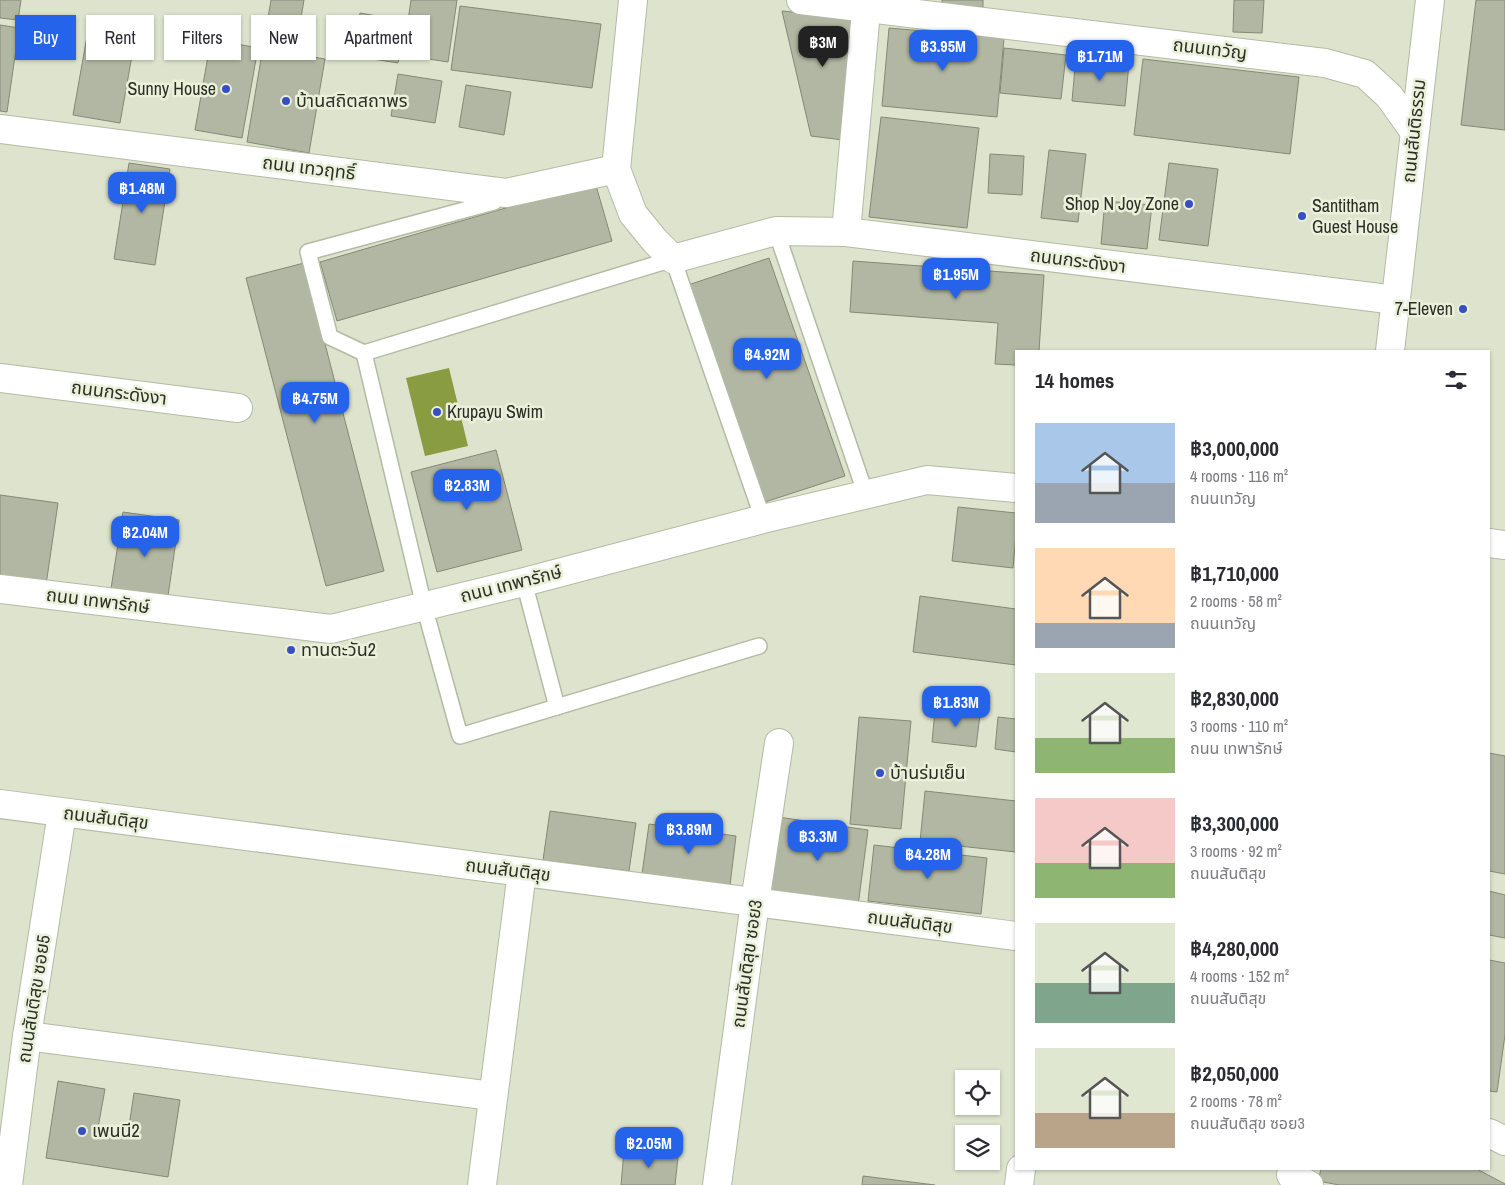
<!DOCTYPE html>
<meta charset="utf-8">
<style>
body{margin:0;font-family:"Archivo Narrow","Noto Sans Thai",sans-serif;background:#f7f7f7;color:#2b2b33;height:100vh;display:flex;flex-direction:column;font-size:19px;white-space:nowrap}
*{box-sizing:border-box;margin:0}
p{font-size:16px;color:#7c7c81}
.icon{flex:none;width:28px;height:28px;fill:none;stroke:currentColor;stroke-width:2;stroke-linecap:round;stroke-linejoin:round}
.map{position:relative;flex:1;overflow:hidden}
.sheet{position:absolute;left:1015px;top:350px;width:475px;height:820px;display:flex;flex-direction:column;background:#fff;border-radius:0px;box-shadow:0 1px 4px #0004}
.sheet>*{flex:none}
.top-card{position:absolute;left:15px;top:15px;width:475px;height:45px;display:flex;gap:10px}
.fabs{position:absolute;left:955px;top:1070px;display:grid;gap:10px}
.fabs a{display:grid;place-items:center;width:45px;height:45px;border-radius:0px;background:#fff;box-shadow:0 1px 4px #0004;font-size:25px}
.price{position:absolute;translate:-50% -42px;padding:0 11px;border-radius:10px;background:#2563eb;color:#fff;font-size:16px;line-height:32px;filter:drop-shadow(0 1px 2px #0008)}
.price::after{content:'';position:absolute;left:50%;top:30px;width:15px;height:11px;margin-left:-8px;background:inherit;clip-path:polygon(0 0,100% 0,50% 100%)}
.price.current{background:#222;color:#fff}
ul{padding:0;list-style:none}
li{display:flex;align-items:center;gap:15px;height:125px;padding:0 20px}
li span{display:grid;place-items:center;flex:none;width:140px;height:100px;border-radius:0px;color:#555}
li>.icon{margin-inline-start:auto}
span .icon{width:60px;height:60px;fill:#fffc;stroke-width:1}
li b{font-size:21px}
h2{display:flex;justify-content:space-between;align-items:center;height:60px;padding:0 20px;font-size:21px}
.pill{padding:0 18px;border-radius:0px;background:#fff;box-shadow:0 1px 4px #0004;font-size:18px;line-height:45px}
.pill.current{background:#2563eb;color:#fff}
.map>svg:first-child{display:block}
</style>
<div class="map">
<svg width="1505" height="1185" viewBox="0 0 1505 1185">
<rect width="100%" height="100%" fill="#dde3cd"/>
<polygon fill="#899c41" points="449,368 468,446 425,456 406,378"/>
<g fill="#b1b7a2" stroke="#838975">
<polygon points="0,0 21,0 18,20 0,18"/>
<polygon points="271,0 304,0 295,54 325,59 309,153 247,142"/>
<polygon points="411,0 457,0 448,62 403,55"/>
<polygon points="942,0 983,0 983,7 942,6"/>
<polygon points="1234,0 1264,0 1262,33 1233,32"/>
<polygon points="1476,0 1505,0 1505,130 1461,125"/>
<polygon points="460,6 601,24 592,88 451,70"/>
<polygon points="782,11 856,18 843,140 811,136"/>
<polygon points="360,13 405,21 398,63 354,56"/>
<polygon points="0,25 19,28 7,112 0,111"/>
<polygon points="89,25 136,33 120,123 73,115"/>
<polygon points="889,28 1004,38 997,117 882,106"/>
<polygon points="211,39 258,48 242,138 195,130"/>
<polygon points="1004,48 1066,55 1061,99 1000,93"/>
<polygon points="1076,57 1129,63 1125,106 1072,101"/>
<polygon points="1143,59 1299,77 1290,154 1134,135"/>
<polygon points="398,74 442,81 435,123 391,116"/>
<polygon points="466,85 511,92 504,135 459,127"/>
<polygon points="881,117 979,128 967,228 869,217"/>
<polygon points="1049,150 1086,154 1078,222 1041,218"/>
<polygon points="990,154 1024,156 1022,195 988,193"/>
<polygon points="129,163 170,169 155,265 114,259"/>
<polygon points="1169,163 1218,169 1208,246 1159,240"/>
<polygon points="595,182 612,241 337,321 320,262"/>
<polygon points="1105,201 1152,205 1147,249 1101,244"/>
<polygon points="769,258 845,476 765,502 688,285"/>
<polygon points="853,261 1044,275 1039,351 1016,351 1016,365 995,364 998,323 850,312"/>
<polygon points="304,263 384,571 326,586 246,278"/>
<polygon points="496,450 522,550 437,572 411,472"/>
<polygon points="0,495 58,503 46,585 0,578"/>
<polygon points="958,507 1016,513 1016,534 1013,568 952,561"/>
<polygon points="123,512 179,520 167,603 110,595"/>
<polygon points="920,596 1016,609 1016,665 913,652"/>
<polygon points="935,710 980,715 976,747 932,742"/>
<polygon points="859,717 911,721 901,829 850,824"/>
<polygon points="998,717 1016,719 1016,752 995,749"/>
<polygon points="1489,753 1505,756 1505,874 1489,871"/>
<polygon points="925,791 1016,801 1016,852 920,842"/>
<polygon points="550,811 636,823 629,871 543,860"/>
<polygon points="778,817 868,830 858,906 767,893"/>
<polygon points="649,824 736,836 730,885 642,874"/>
<polygon points="874,845 987,858 981,914 868,901"/>
<polygon points="1489,891 1505,895 1505,938 1489,935"/>
<polygon points="1489,960 1505,963 1505,1035 1497,1092 1489,1091"/>
<polygon points="58,1081 105,1089 98,1128 128,1133 134,1093 180,1100 168,1177 46,1158"/>
<polygon points="624,1151 678,1157 675,1185 621,1185"/>
<polygon points="1321,1169 1477,1169 1505,1184 1505,1185 1339,1185 1318,1181"/>
<polygon points="863,1176 935,1185 862,1185"/>
</g>
<g fill="none" stroke-linecap="round" stroke-linejoin="round">
<g stroke="#b4baa4" stroke-width="18">
<g id="lane">
<polyline points="776,231 866,495"/>
<polyline points="364,353 330,337 308,252 494,202"/>
<polyline points="524,582 557,707"/>
<polyline points="759,646 460,736 424,606 364,353 673,259 763,519"/>
</g>
</g>
<g stroke="#b4baa4" stroke-width="30">
<g id="street">
<polyline points="633,0 616,169 633,214 655,241 673,259 776,231 846,232 1396,300"/>
<polyline points="801,0 1325,63 1365,74 1389,96 1414,131"/>
<polyline points="0,129 506,193 616,169"/>
<polyline points="846,232 867,0"/>
<polyline points="1390,351 1430,0"/>
<polyline points="0,378 238,408"/>
<polyline points="1489,543 1505,545"/>
<polyline points="0,589 331,629 524,582 763,519 927,480 1016,488"/>
<polyline points="0,804 1016,936"/>
<polyline points="27,1036 492,1096"/>
<polyline points="1489,1133 1505,1141"/>
<polyline points="1291,1175 1309,1185"/>
<polyline points="8,1185 27,1036 62,813"/>
<polyline points="482,1185 522,872"/>
<polyline points="717,1185 755,902 779,743"/>
<polyline points="1019,1185 1021,1169"/>
</g>
</g>
<use href="#lane" stroke="#fff" stroke-width="15"/>
<use href="#street" stroke="#fff" stroke-width="28"/>
</g>
<g fill="#384fc1" stroke="#eaf1da" stroke-width="2">
<circle cx="226" cy="89" r="5"/>
<circle cx="286" cy="101" r="5"/>
<circle cx="1189" cy="204" r="5"/>
<circle cx="1302" cy="216" r="5"/>
<circle cx="1463" cy="309" r="5"/>
<circle cx="437" cy="412" r="5"/>
<circle cx="291" cy="650" r="5"/>
<circle cx="880" cy="773" r="5"/>
<circle cx="82" cy="1131" r="5"/>
</g>
<g text-anchor="middle" stroke-width="5" stroke-linejoin="round" paint-order="stroke">
<g font-size="18" fill="#2c2e26" stroke="#eaf1da">
<text transform="translate(1210 49) rotate(7)" y="6">ถนนเทวัญ</text>
<text transform="translate(1414 131) rotate(-84)" y="6">ถนนสันติธรรม</text>
<text transform="translate(309 168) rotate(7)" y="6">ถนน เทวฤทธิ์</text>
<text transform="translate(1078 261) rotate(7)" y="6">ถนนกระดังงา</text>
<text transform="translate(119 393) rotate(7)" y="6">ถนนกระดังงา</text>
<text transform="translate(511 584) rotate(-14)" y="6">ถนน เทพารักษ์</text>
<text transform="translate(98 601) rotate(7)" y="6">ถนน เทพารักษ์</text>
<text transform="translate(106 818) rotate(7)" y="6">ถนนสันติสุข</text>
<text transform="translate(508 870) rotate(7)" y="6">ถนนสันติสุข</text>
<text transform="translate(910 922) rotate(7)" y="6">ถนนสันติสุข</text>
<text transform="translate(747 964) rotate(-82)" y="6">ถนนสันติสุข ซอย3</text>
<text transform="translate(34 999) rotate(-81)" y="6">ถนนสันติสุข ซอย5</text>
</g>
<g font-size="18" fill="#2c2e26" stroke="#eaf1da" text-anchor="start">
<text x="216" y="95" text-anchor="end">Sunny House</text>
<text x="296" y="107">บ้านสถิตสถาพร</text>
<text x="1179" y="210" text-anchor="end">Shop N Joy Zone</text>
<text x="1312" y="212">Santitham<tspan x="1312" dy="21">Guest House</tspan></text>
<text x="1453" y="315" text-anchor="end">7-Eleven</text>
<text x="447" y="418">Krupayu Swim</text>
<text x="301" y="656">ทานตะวัน2</text>
<text x="890" y="779">บ้านร่มเย็น</text>
<text x="92" y="1137">เพนนี2</text>
</g>
</g>
</svg>
<div class="fabs">
<a><svg class="icon" aria-label="locate" viewBox="0 0 24 24"><circle cx="12" cy="12" r="6"/><path d="M12 2v4M12 18v4M2 12h4M18 12h4"/></svg></a>
<a><svg class="icon" aria-label="layers" viewBox="0 0 24 24"><path d="M12 4l9 5-9 5-9-5zM3 14l9 5 9-5"/></svg></a>
</div>
<b class="price current" style="left:823px;top:68px">฿3M</b>
<b class="price" style="left:943px;top:72px">฿3.95M</b>
<b class="price" style="left:1100px;top:82px">฿1.71M</b>
<b class="price" style="left:142px;top:214px">฿1.48M</b>
<b class="price" style="left:956px;top:300px">฿1.95M</b>
<b class="price" style="left:767px;top:380px">฿4.92M</b>
<b class="price" style="left:315px;top:424px">฿4.75M</b>
<b class="price" style="left:467px;top:511px">฿2.83M</b>
<b class="price" style="left:145px;top:558px">฿2.04M</b>
<b class="price" style="left:956px;top:728px">฿1.83M</b>
<b class="price" style="left:689px;top:855px">฿3.89M</b>
<b class="price" style="left:818px;top:862px">฿3.3M</b>
<b class="price" style="left:928px;top:880px">฿4.28M</b>
<b class="price" style="left:649px;top:1169px">฿2.05M</b>
<div class="top-card">
<a class="pill current">Buy</a>
<a class="pill">Rent</a>
<a class="pill">Filters</a>
<a class="pill">New</a>
<a class="pill">Apartment</a>
</div>
<section class="sheet">
<h2>14 homes<svg class="icon" aria-label="filters" viewBox="0 0 24 24"><path d="M4 7h16M4 17h16"/><circle cx="9" cy="7" r="2"/><circle cx="15" cy="17" r="2"/></svg></h2>
<ul>
<li><span style="background:linear-gradient(#a9c7e8 60%,#9aa5b1 0)"><svg class="icon" aria-label="home" viewBox="0 0 24 24"><path d="M3 11l9-7 9 7M6 9v11h12V9"/></svg></span><div><b>฿3,000,000</b><p>4 rooms · 116 m²</p><p>ถนนเทวัญ</p></div></li>
<li><span style="background:linear-gradient(#ffd9b3 75%,#9aa5b1 0)"><svg class="icon" aria-label="home" viewBox="0 0 24 24"><path d="M3 11l9-7 9 7M6 9v11h12V9"/></svg></span><div><b>฿1,710,000</b><p>2 rooms · 58 m²</p><p>ถนนเทวัญ</p></div></li>
<li><span style="background:linear-gradient(#dfe7d0 65%,#8fb573 0)"><svg class="icon" aria-label="home" viewBox="0 0 24 24"><path d="M3 11l9-7 9 7M6 9v11h12V9"/></svg></span><div><b>฿2,830,000</b><p>3 rooms · 110 m²</p><p>ถนน เทพารักษ์</p></div></li>
<li><span style="background:linear-gradient(#f6c9c9 65%,#8fb573 0)"><svg class="icon" aria-label="home" viewBox="0 0 24 24"><path d="M3 11l9-7 9 7M6 9v11h12V9"/></svg></span><div><b>฿3,300,000</b><p>3 rooms · 92 m²</p><p>ถนนสันติสุข</p></div></li>
<li><span style="background:linear-gradient(#dfe7d0 60%,#7fa58c 0)"><svg class="icon" aria-label="home" viewBox="0 0 24 24"><path d="M3 11l9-7 9 7M6 9v11h12V9"/></svg></span><div><b>฿4,280,000</b><p>4 rooms · 152 m²</p><p>ถนนสันติสุข</p></div></li>
<li><span style="background:linear-gradient(#dfe7d0 65%,#b9a48a 0)"><svg class="icon" aria-label="home" viewBox="0 0 24 24"><path d="M3 11l9-7 9 7M6 9v11h12V9"/></svg></span><div><b>฿2,050,000</b><p>2 rooms · 78 m²</p><p>ถนนสันติสุข ซอย3</p></div></li>
</ul>
</section>
</div>
